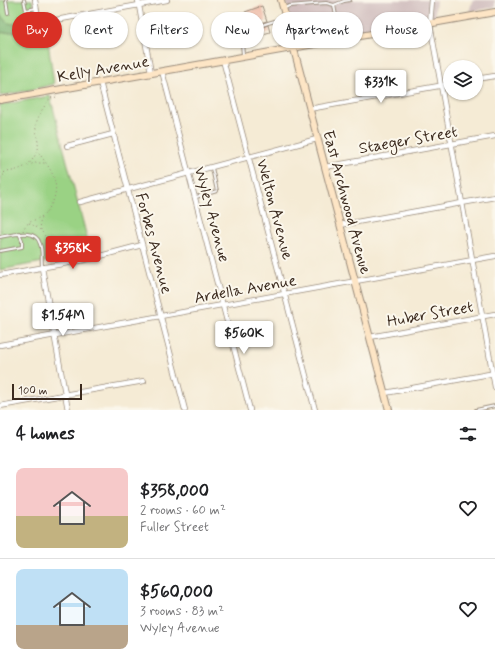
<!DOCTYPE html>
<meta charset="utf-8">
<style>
body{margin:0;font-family:Mynerve,sans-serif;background:#f6f6f6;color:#202124;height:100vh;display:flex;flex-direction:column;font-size:15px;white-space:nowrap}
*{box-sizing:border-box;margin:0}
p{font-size:13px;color:#757577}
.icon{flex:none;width:22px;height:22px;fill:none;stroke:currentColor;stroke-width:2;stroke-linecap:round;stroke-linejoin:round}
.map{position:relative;height:410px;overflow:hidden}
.sheet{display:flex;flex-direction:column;background:#fff;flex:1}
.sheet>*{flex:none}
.top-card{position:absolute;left:12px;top:12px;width:471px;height:36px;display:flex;gap:8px}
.controls{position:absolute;left:443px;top:60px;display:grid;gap:8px}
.controls a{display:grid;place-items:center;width:40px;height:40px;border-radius:50%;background:#fff;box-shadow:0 1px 3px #0004;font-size:20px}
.scale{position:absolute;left:12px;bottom:10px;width:70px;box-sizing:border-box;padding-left:4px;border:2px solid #3b2a1e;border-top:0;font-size:11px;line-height:14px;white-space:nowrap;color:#3b2a1e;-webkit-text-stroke:3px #fbf7ec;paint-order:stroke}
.price{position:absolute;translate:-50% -34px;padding:0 9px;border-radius:4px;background:#fff;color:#222;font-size:13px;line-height:26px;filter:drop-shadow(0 1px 2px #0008)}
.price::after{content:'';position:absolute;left:50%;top:24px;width:12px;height:9px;margin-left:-6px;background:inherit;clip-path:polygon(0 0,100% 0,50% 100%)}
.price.selected{background:#d93025;color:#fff}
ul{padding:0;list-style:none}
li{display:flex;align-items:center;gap:12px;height:100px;padding:0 16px}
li+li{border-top:1px solid #e0e0e0}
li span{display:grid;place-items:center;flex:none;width:112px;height:80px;border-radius:8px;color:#555}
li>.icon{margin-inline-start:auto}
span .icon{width:48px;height:48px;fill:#fffc;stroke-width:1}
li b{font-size:17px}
h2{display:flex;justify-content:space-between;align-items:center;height:48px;padding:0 16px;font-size:17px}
.pill{padding:0 14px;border-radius:18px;background:#fff;box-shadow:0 1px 3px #0004;font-size:14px;line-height:36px}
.pill.selected{background:#d93025;color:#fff}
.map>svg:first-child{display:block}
</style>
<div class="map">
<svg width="495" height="410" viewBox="0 0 495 410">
<rect width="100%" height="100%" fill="#fbf7ec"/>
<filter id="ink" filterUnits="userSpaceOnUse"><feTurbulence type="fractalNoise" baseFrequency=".025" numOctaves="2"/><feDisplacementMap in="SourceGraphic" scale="8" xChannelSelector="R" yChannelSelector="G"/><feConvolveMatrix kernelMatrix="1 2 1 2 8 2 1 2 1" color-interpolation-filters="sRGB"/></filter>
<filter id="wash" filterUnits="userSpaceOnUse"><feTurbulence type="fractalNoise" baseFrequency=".012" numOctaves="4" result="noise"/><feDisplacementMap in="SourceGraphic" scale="16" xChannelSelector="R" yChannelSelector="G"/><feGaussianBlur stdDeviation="0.9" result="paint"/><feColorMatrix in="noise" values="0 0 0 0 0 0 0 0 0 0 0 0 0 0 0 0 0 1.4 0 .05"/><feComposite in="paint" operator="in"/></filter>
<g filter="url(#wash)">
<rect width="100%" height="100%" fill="#f5ebd5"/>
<g fill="#d2bfbf">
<polygon points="285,0 436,0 435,10 436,17 301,42 296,40 294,36"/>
<polygon points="472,0 495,0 495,7 469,12 472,2"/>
</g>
<g fill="#9ad284" stroke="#6a7e51">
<polygon points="0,0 32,0 37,30 46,28 54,84 34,89 0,96"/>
<polygon points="50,96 91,253 0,270 0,105"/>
</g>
<polygon fill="#7bb472" stroke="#5b6f48" points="0,14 6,22 12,24 25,20 31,21 36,24 33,29 26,31 0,33"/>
<g id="blocks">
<g fill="#ebab95">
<polygon points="262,6 267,21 250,26 245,12"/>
<polygon points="268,25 270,32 253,37 251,31"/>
</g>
</g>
</g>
<g filter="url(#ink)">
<use href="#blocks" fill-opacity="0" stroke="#988a7a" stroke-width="1"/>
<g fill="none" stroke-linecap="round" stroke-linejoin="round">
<g stroke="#988a7a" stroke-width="4">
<g id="service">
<polyline points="6,0 8,13"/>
<polyline points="24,0 26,10 37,8"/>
<polyline points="334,5 340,38"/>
<polyline points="285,8 289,6 326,3 334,5 344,1 350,0"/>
<polyline points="243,55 242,43 247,30 268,23 285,18"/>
<polyline points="196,197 217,191 212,168"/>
<path d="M0,237C12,235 36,228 40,244C43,251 41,259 42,266"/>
<polyline points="0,251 22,247 22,240 19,233"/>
<polyline points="476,410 495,406"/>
</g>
</g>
<g stroke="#988a7a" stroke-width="6">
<g id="minor">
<polyline points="35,0 41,33"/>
<polyline points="138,0 151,73"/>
<polyline points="432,0 430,24 495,387"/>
<polyline points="39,23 167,0"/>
<polyline points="223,60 315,410"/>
<polyline points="162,71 250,410"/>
<polyline points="476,79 495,76"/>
<polyline points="100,82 185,410"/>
<polyline points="309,109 450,84"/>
<polyline points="67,146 113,134"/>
<polyline points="325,167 495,136"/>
<polyline points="80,202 317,139"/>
<polyline points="340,225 495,197"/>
<polyline points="42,268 68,410"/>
<polyline points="0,275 85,260 142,245"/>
<polyline points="370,337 495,314"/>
<polyline points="0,345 495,256"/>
<polyline points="385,393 495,373"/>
<polyline points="0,406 144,381"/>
</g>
</g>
<g stroke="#988a7a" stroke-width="8">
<g id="secondary">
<polyline points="281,0 389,410"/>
<polyline points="0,100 495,12"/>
</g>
</g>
<g stroke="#988a7a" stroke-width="1" stroke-dasharray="1 3" stroke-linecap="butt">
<polyline points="28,166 34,163 46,163"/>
<path d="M0,173C15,171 30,169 36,153C38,150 39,147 38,144C38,138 35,131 36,126C37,115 45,106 50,98L57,97L56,95"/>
<polyline points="0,178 6,173"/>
<path d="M29,223C51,234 46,242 48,262"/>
<polyline points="41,230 40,222 42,217"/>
<path d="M23,231C26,220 37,221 45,214C48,211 51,205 53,201C61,181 49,167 38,152"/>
</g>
<use href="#service" stroke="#fff" stroke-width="2"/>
<use href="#minor" stroke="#fff" stroke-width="4.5"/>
<use href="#secondary" stroke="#fde5c5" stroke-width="6"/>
</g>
</g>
<g text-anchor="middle" stroke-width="4" stroke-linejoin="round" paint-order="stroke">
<g font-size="16" fill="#3b2a1e" stroke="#fbf7ec">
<text transform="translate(103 68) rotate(-10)" y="6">Kelly Avenue</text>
<text transform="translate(408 139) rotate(-10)" y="6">Staeger Street</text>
<text transform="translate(348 202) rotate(75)" y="6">East Archwood Avenue</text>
<text transform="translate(276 209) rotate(75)" y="6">Welton Avenue</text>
<text transform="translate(213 214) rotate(75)" y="6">Wyley Avenue</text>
<text transform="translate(155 243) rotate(75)" y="6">Forbes Avenue</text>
<text transform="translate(245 288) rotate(-10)" y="6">Ardella Avenue</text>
<text transform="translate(430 313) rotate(-10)" y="6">Huber Street</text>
</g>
</g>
</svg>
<div class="controls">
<a><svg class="icon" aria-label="layers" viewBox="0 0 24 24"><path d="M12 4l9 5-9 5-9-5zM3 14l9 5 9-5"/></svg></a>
</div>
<div class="scale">100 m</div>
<b class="price" style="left:381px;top:104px">$331K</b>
<b class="price selected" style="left:73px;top:270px">$358K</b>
<b class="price" style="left:63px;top:337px">$1.54M</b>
<b class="price" style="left:244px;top:355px">$560K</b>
<div class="top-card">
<a class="pill selected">Buy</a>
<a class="pill">Rent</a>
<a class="pill">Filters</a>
<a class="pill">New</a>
<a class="pill">Apartment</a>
<a class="pill">House</a>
</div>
</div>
<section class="sheet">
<h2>4 homes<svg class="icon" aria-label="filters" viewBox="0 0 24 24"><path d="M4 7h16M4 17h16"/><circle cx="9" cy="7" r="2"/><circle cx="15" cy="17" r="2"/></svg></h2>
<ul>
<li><span style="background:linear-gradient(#f6c9c9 60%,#c2b280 0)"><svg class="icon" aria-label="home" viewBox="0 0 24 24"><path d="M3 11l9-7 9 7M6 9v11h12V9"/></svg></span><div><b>$358,000</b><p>2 rooms · 60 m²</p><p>Fuller Street</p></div><svg class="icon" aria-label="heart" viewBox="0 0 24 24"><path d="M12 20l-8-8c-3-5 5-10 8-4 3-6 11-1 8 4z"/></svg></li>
<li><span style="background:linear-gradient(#bfe0f5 70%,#b9a48a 0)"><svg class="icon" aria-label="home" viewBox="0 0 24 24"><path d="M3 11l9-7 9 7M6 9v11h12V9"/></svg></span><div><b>$560,000</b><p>3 rooms · 83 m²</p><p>Wyley Avenue</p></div><svg class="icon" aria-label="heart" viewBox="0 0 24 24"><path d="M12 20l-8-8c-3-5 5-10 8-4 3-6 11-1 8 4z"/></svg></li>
</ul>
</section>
